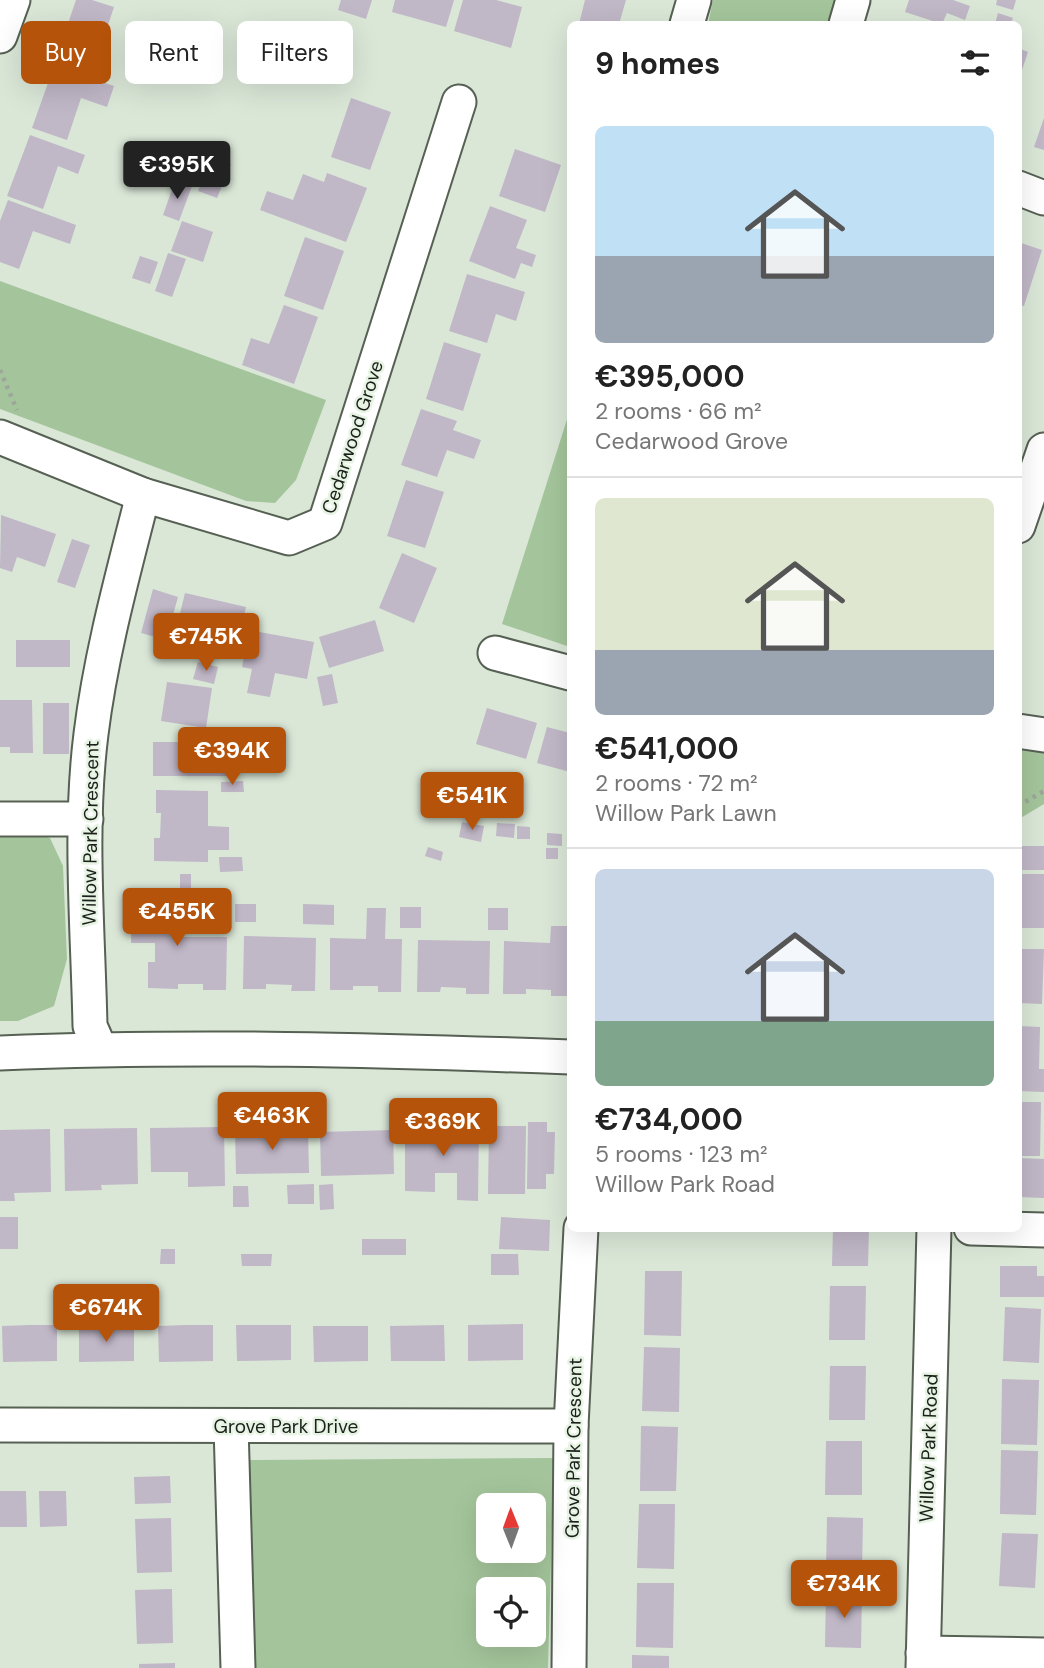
<!DOCTYPE html>
<meta charset="utf-8">
<style>
body{margin:0;font-family:"DM Sans",sans-serif;background:#f2f2f2;color:#222;height:100vh;display:flex;flex-direction:column;font-size:26px;white-space:nowrap}
*{box-sizing:border-box;margin:0}
p{font-size:23px;color:#767676}
.icon{flex:none;width:38px;height:38px;fill:none;stroke:currentColor;stroke-width:2;stroke-linecap:round;stroke-linejoin:round}
.map{position:relative;flex:1;overflow:hidden}
.details{position:absolute;left:567px;top:21px;width:455px;height:1211px;display:flex;flex-direction:column;background:#fff;border-radius:10px;box-shadow:0 7px 28px #0002}
.details>*{flex:none}
.guide{position:absolute;left:21px;top:21px;width:441px;height:63px;display:flex;gap:14px}
.needle{width:46px;rotate:359deg}
.tools{position:absolute;left:476px;top:1493px;display:grid;gap:14px}
.tools a{display:grid;place-items:center;width:70px;height:70px;border-radius:10px;background:#fff;box-shadow:0 7px 28px #0002;font-size:35px}
.price{position:absolute;translate:-50% -60px;padding:0 16px;border-radius:7px;background:#b45309;color:#fff;font-size:23px;line-height:46px;filter:drop-shadow(0 2px 4px #0008)}
.price::after{content:'';position:absolute;left:50%;top:42px;width:21px;height:16px;margin-left:-10px;background:inherit;clip-path:polygon(0 0,100% 0,50% 100%)}
.price.current{background:#222;color:#fff}
ul{padding:0;list-style:none}
li{display:grid;align-content:center;gap:14px;height:371px;padding:0 28px}
li+li{border-top:2px solid #e0e0e0}
li span{display:grid;place-items:center;height:217px;border-radius:10px;color:#555}
li>.icon{margin-inline-start:auto}
span .icon{width:126px;height:126px;fill:#fffc;stroke-width:1}
li b{font-size:30px}
h2{display:flex;justify-content:space-between;align-items:center;height:84px;padding:0 28px;font-size:30px}
.pill{padding:0 24px;border-radius:10px;background:#fff;box-shadow:0 7px 28px #0002;font-size:24px;line-height:63px}
.pill.current{background:#b45309;color:#fff}
.map>svg:first-child{display:block}
</style>
<div class="map">
<svg width="1044" height="1668" viewBox="0 0 1044 1668">
<rect width="100%" height="100%" fill="#dae7d7"/>
<g fill="#a4c59b" fill-rule="evenodd">
<polygon points="713,0 837,0 830,24 708,24"/>
<polygon points="0,281 326,400 296,480 275,503 246,501 0,409"/>
<polygon points="570,410 570,647 502,624"/>
<polygon points="1018,741 1044,745 1044,804 1019,819"/>
<polygon points="0,828 15,828 50,838 63,866 67,959 54,1006 18,1021 0,1021"/>
<path d="M554,1458L548,1668H251L250,1460ZM488,1505H534V1550H488ZM488,1589H534V1634H488Z"/>
</g>
<g fill="#c0b7c7">
<polygon points="76,0 92,0 114,7 92,72 56,59"/>
<polygon points="341,0 372,0 366,19 338,10"/>
<polygon points="395,0 454,0 446,27 392,12"/>
<polygon points="463,0 496,0 522,7 511,48 454,31"/>
<polygon points="585,0 626,0 619,24 579,24"/>
<polygon points="909,0 953,0 970,6 965,20 947,13 942,24 905,12"/>
<polygon points="997,0 1016,0 1013,10 996,5"/>
<polygon points="998,13 1013,18 1011,24 995,24"/>
<polygon points="250,23 268,29 263,45 245,39"/>
<polygon points="276,34 291,40 287,55 270,49"/>
<polygon points="1018,48 1028,52 1019,79 1018,79"/>
<polygon points="296,54 312,60 308,69 292,63"/>
<polygon points="54,66 114,86 107,107 81,98 67,140 32,128"/>
<polygon points="351,98 391,112 370,170 331,157"/>
<polygon points="1044,118 1044,150 1034,147"/>
<polygon points="30,135 85,155 78,174 58,166 43,209 7,196"/>
<polygon points="515,149 561,165 545,212 499,196"/>
<polygon points="211,157 231,164 217,198 198,191"/>
<polygon points="327,173 367,188 346,242 260,210 267,191 293,200 303,174 324,182"/>
<polygon points="175,181 192,186 179,221 163,215"/>
<polygon points="8,200 76,225 70,244 33,231 19,269 0,262 0,221"/>
<polygon points="490,206 527,220 516,248 536,255 532,267 521,263 515,279 469,261"/>
<polygon points="182,221 213,232 203,262 171,251"/>
<polygon points="305,237 344,251 323,310 284,296"/>
<polygon points="1018,242 1042,250 1024,306 1018,305"/>
<polygon points="168,253 186,259 172,297 155,291"/>
<polygon points="140,256 158,262 150,284 132,278"/>
<polygon points="467,274 525,292 516,321 496,314 487,343 449,331"/>
<polygon points="284,305 318,317 294,384 242,365 251,338 269,344"/>
<polygon points="444,342 481,354 463,411 426,399"/>
<polygon points="421,409 457,421 453,430 481,440 474,459 447,450 437,477 401,465"/>
<polygon points="406,480 444,492 425,548 387,536"/>
<polygon points="1,515 56,534 45,567 17,557 12,572 0,568"/>
<polygon points="72,539 90,545 75,588 57,582"/>
<polygon points="402,553 437,568 414,623 379,608"/>
<polygon points="153,589 178,597 166,640 141,633"/>
<polygon points="185,593 246,607 238,642 195,632 188,659 170,655"/>
<polygon points="375,620 384,651 329,668 319,637"/>
<polygon points="249,630 314,642 307,679 275,673 270,697 247,693 252,669 242,667"/>
<rect x="16" y="640" width="54" height="27"/>
<polygon points="198,662 218,667 214,684 193,679"/>
<polygon points="332,674 338,703 323,706 317,677"/>
<polygon points="167,682 212,688 206,728 161,721"/>
<polygon points="0,700 32,700 33,753 10,753 10,747 0,747"/>
<rect x="43" y="703" width="26" height="51"/>
<polygon points="487,708 537,723 526,759 476,744"/>
<polygon points="547,727 570,733 570,772 537,763"/>
<polygon points="219,731 251,731 251,770 234,770 234,776 153,776 153,742 219,742"/>
<polygon points="243,781 244,792 221,792 221,782"/>
<polygon points="156,790 208,791 208,826 229,827 229,850 208,850 208,862 154,861 154,838 160,838 161,813 156,813"/>
<polygon points="462,822 484,826 481,842 459,837"/>
<polygon points="497,823 515,824 514,838 496,836"/>
<polygon points="517,826 530,827 530,839 517,839"/>
<polygon points="547,833 562,834 562,846 547,845"/>
<rect x="1018" y="846" width="26" height="24"/>
<polygon points="428,847 443,852 441,861 425,856"/>
<rect x="546" y="848" width="12" height="11"/>
<polygon points="219,857 242,857 243,871 220,872"/>
<polygon points="180,874 191,874 191,897 180,898"/>
<rect x="1018" y="874" width="26" height="54"/>
<polygon points="132,895 171,895 171,930 181,930 181,937 227,937 226,990 203,990 203,984 178,984 178,989 148,988 148,962 155,962 155,943 131,943"/>
<rect x="235" y="904" width="21" height="18"/>
<polygon points="303,904 334,905 334,925 303,924"/>
<rect x="400" y="907" width="21" height="21"/>
<polygon points="367,908 386,908 385,939 402,939 401,992 378,992 378,986 353,986 353,990 330,990 330,938 366,939"/>
<rect x="488" y="908" width="20" height="22"/>
<polygon points="551,926 570,926 570,996 551,996 551,990 526,989 526,994 503,994 504,941 550,943"/>
<polygon points="244,936 316,938 315,991 291,991 292,985 266,984 266,989 243,989"/>
<polygon points="418,940 490,941 489,994 466,994 466,988 441,987 440,992 417,992"/>
<polygon points="1018,949 1044,949 1042,1004 1018,1003"/>
<polygon points="1018,1026 1040,1027 1039,1069 1044,1069 1044,1092 1018,1091"/>
<polygon points="1018,1102 1041,1102 1040,1156 1018,1156"/>
<polygon points="528,1122 547,1122 547,1132 555,1132 554,1174 546,1174 546,1189 527,1189"/>
<polygon points="453,1123 479,1123 478,1201 457,1200 457,1173 435,1173 435,1192 405,1191 405,1124 429,1124 429,1132 453,1132"/>
<polygon points="489,1126 526,1126 525,1194 488,1194"/>
<polygon points="224,1127 225,1186 188,1187 188,1172 151,1172 150,1128"/>
<polygon points="137,1128 138,1184 101,1185 102,1190 65,1191 64,1129"/>
<polygon points="50,1129 51,1192 14,1193 15,1201 0,1201 0,1130"/>
<polygon points="308,1129 309,1173 236,1174 235,1130"/>
<polygon points="393,1130 394,1174 321,1176 320,1132"/>
<polygon points="1018,1158 1044,1159 1044,1198 1018,1197"/>
<polygon points="314,1184 314,1204 288,1204 287,1185"/>
<polygon points="333,1184 334,1209 320,1210 319,1185"/>
<polygon points="233,1186 248,1186 249,1207 233,1207"/>
<rect x="0" y="1217" width="18" height="32"/>
<polygon points="501,1217 550,1220 549,1251 499,1249"/>
<polygon points="833,1228 869,1228 868,1266 832,1266"/>
<rect x="362" y="1239" width="44" height="16"/>
<polygon points="161,1249 175,1249 175,1264 160,1264"/>
<polygon points="241,1254 272,1254 271,1266 242,1266"/>
<polygon points="491,1254 518,1254 519,1275 491,1275"/>
<polygon points="1000,1266 1037,1266 1037,1276 1044,1276 1044,1297 1000,1297"/>
<polygon points="645,1271 682,1271 681,1336 644,1335"/>
<polygon points="830,1286 866,1286 865,1340 829,1340"/>
<polygon points="1005,1307 1041,1309 1039,1363 1003,1361"/>
<polygon points="523,1324 523,1360 468,1361 468,1325"/>
<polygon points="30,1325 57,1325 57,1361 3,1362 2,1326"/>
<polygon points="134,1325 134,1361 79,1362 79,1326"/>
<polygon points="185,1325 213,1325 213,1361 159,1362 158,1326"/>
<polygon points="236,1325 291,1325 291,1360 237,1361"/>
<polygon points="444,1325 445,1361 391,1361 390,1326"/>
<polygon points="313,1326 368,1326 368,1361 314,1362"/>
<polygon points="644,1347 680,1348 679,1412 642,1411"/>
<polygon points="830,1366 866,1366 865,1420 829,1420"/>
<polygon points="1002,1379 1039,1380 1037,1445 1001,1444"/>
<polygon points="641,1426 678,1427 676,1491 640,1491"/>
<polygon points="826,1441 862,1441 862,1495 825,1495"/>
<polygon points="1001,1450 1038,1451 1036,1515 1000,1514"/>
<polygon points="170,1476 171,1503 135,1504 134,1477"/>
<polygon points="0,1491 26,1491 27,1527 0,1527"/>
<polygon points="39,1491 66,1491 67,1526 40,1527"/>
<polygon points="639,1504 675,1504 674,1569 637,1568"/>
<polygon points="827,1517 863,1518 862,1572 826,1571"/>
<polygon points="171,1518 172,1572 137,1573 135,1519"/>
<polygon points="1002,1533 1038,1534 1035,1588 999,1586"/>
<polygon points="637,1583 674,1583 673,1648 636,1647"/>
<polygon points="172,1589 173,1643 137,1644 135,1590"/>
<polygon points="826,1593 862,1594 861,1648 825,1647"/>
<polygon points="632,1655 669,1656 669,1668 632,1668"/>
<polygon points="175,1663 175,1668 139,1668 139,1664"/>
</g>
<g fill="none" stroke-linecap="round" stroke-linejoin="round">
<g stroke="#566053" stroke-width="37">
<g id="minor">
<polyline points="687,24 694,0"/>
<polyline points="846,24 853,0"/>
<polyline points="0,36 13,0"/>
<polyline points="1018,188 1044,198"/>
<polyline points="0,437 143,495 289,538 325,523 459,102"/>
<polyline points="1018,526 1044,450"/>
<polyline points="495,653 570,673"/>
<polyline points="1018,731 1044,735"/>
<polyline points="0,819 86,819"/>
<path d="M100,1049L90,1026C88,930 79,829 91,734C101,653 123,574 143,495"/>
<path d="M0,1053C190,1045 381,1050 570,1057"/>
<polyline points="971,1228 1044,1230"/>
<polyline points="0,1425 571,1426"/>
<polyline points="231,1426 238,1668"/>
<polyline points="923,1653 1044,1655"/>
<polyline points="569,1668 571,1426 581,1228"/>
<polyline points="923,1668 934,1228"/>
</g>
</g>
<g stroke="#9ca699" stroke-width="4.5" stroke-dasharray="3.5 5" stroke-linecap="butt">
<polyline points="0,370 17,410"/>
<polyline points="1018,806 1044,791"/>
</g>
<use href="#minor" stroke="#fff" stroke-width="33"/>
</g>
<g text-anchor="middle" stroke-width="5" stroke-linejoin="round" paint-order="stroke">
<g font-size="19" fill="#1c201b" stroke="#e7f4e4">
<text transform="translate(352 437) rotate(-72)" y="7">Cedarwood Grove</text>
<text transform="translate(90 833) rotate(-89)" y="7">Willow Park Crescent</text>
<text x="286" y="1433">Grove Park Drive</text>
<text transform="translate(573 1448) rotate(-89)" y="7">Grove Park Crescent</text>
<text transform="translate(928 1448) rotate(-88)" y="7">Willow Park Road</text>
</g>
</g>
</svg>
<div class="tools">
<a><svg class="needle" viewBox="-14 -14 28 28"><path d="M0-13l5 13h-10z" fill="#e53935"/><path d="M0 13l5-13h-10z" fill="#767676"/></svg></a>
<a><svg class="icon" aria-label="locate" viewBox="0 0 24 24"><circle cx="12" cy="12" r="6"/><path d="M12 2v4M12 18v4M2 12h4M18 12h4"/></svg></a>
</div>
<b class="price current" style="left:177px;top:201px">€395K</b>
<b class="price" style="left:206px;top:673px">€745K</b>
<b class="price" style="left:232px;top:787px">€394K</b>
<b class="price" style="left:472px;top:832px">€541K</b>
<b class="price" style="left:177px;top:948px">€455K</b>
<b class="price" style="left:272px;top:1152px">€463K</b>
<b class="price" style="left:443px;top:1158px">€369K</b>
<b class="price" style="left:106px;top:1344px">€674K</b>
<b class="price" style="left:844px;top:1620px">€734K</b>
<div class="guide">
<a class="pill current">Buy</a>
<a class="pill">Rent</a>
<a class="pill">Filters</a>
</div>
<section class="details">
<h2>9 homes<svg class="icon" aria-label="filters" viewBox="0 0 24 24"><path d="M4 7h16M4 17h16"/><circle cx="9" cy="7" r="2"/><circle cx="15" cy="17" r="2"/></svg></h2>
<ul>
<li><span style="background:linear-gradient(#bfe0f5 60%,#9aa5b1 0)"><svg class="icon" aria-label="home" viewBox="0 0 24 24"><path d="M3 11l9-7 9 7M6 9v11h12V9"/></svg></span><div><b>€395,000</b><p>2 rooms · 66 m²</p><p>Cedarwood Grove</p></div></li>
<li><span style="background:linear-gradient(#dfe7d0 70%,#9aa5b1 0)"><svg class="icon" aria-label="home" viewBox="0 0 24 24"><path d="M3 11l9-7 9 7M6 9v11h12V9"/></svg></span><div><b>€541,000</b><p>2 rooms · 72 m²</p><p>Willow Park Lawn</p></div></li>
<li><span style="background:linear-gradient(#c9d6e8 70%,#7fa58c 0)"><svg class="icon" aria-label="home" viewBox="0 0 24 24"><path d="M3 11l9-7 9 7M6 9v11h12V9"/></svg></span><div><b>€734,000</b><p>5 rooms · 123 m²</p><p>Willow Park Road</p></div></li>
</ul>
</section>
</div>
